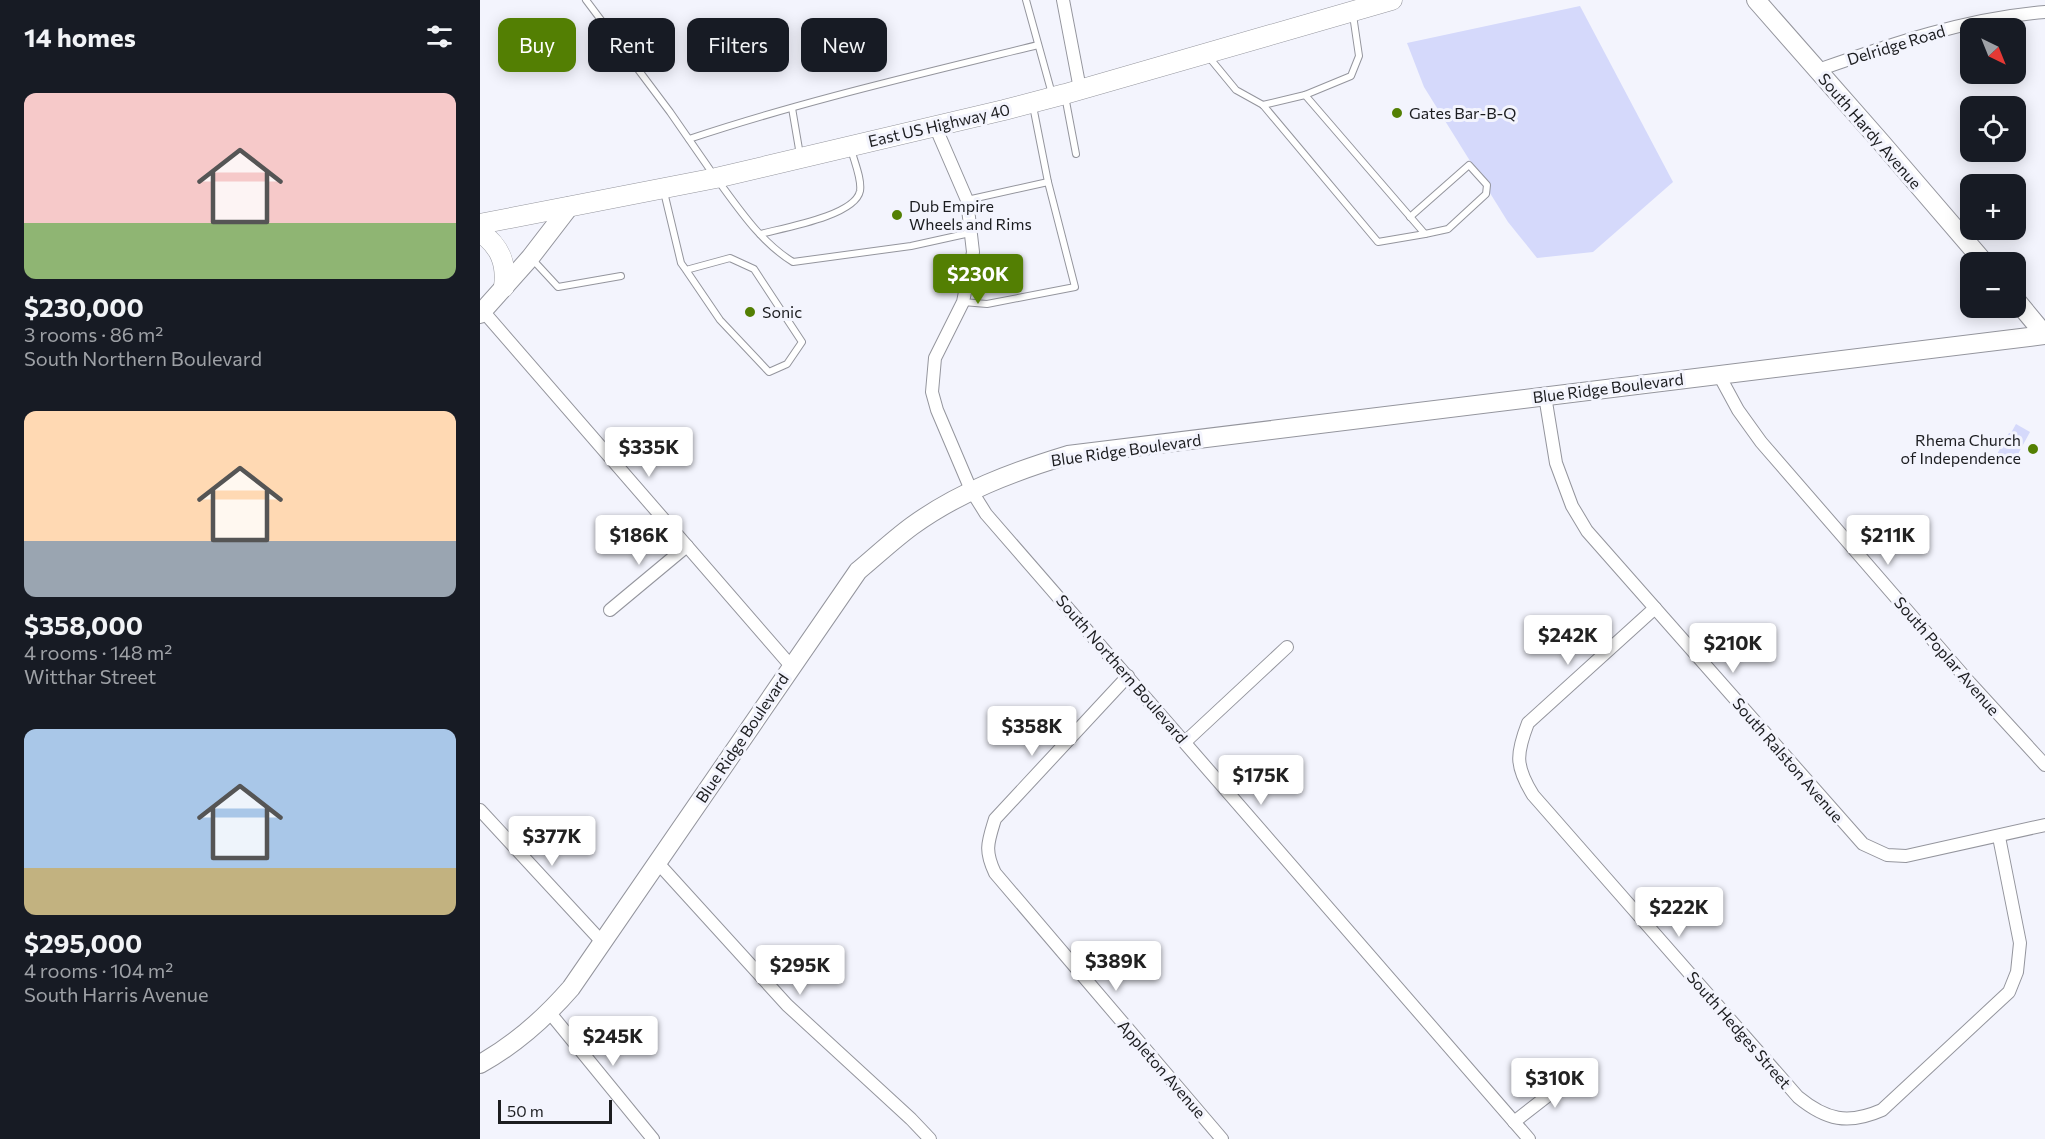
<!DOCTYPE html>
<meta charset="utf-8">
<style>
body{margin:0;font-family:Commissioner,sans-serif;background:#242831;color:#f1f3f6;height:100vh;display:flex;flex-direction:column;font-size:22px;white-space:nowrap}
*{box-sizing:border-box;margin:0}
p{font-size:20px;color:#9ea1a6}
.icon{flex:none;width:33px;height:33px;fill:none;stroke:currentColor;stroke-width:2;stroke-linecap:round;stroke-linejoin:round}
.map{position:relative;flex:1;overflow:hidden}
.side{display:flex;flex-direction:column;background:#171b24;width:480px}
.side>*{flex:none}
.hud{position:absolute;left:18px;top:18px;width:570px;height:54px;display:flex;gap:12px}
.needle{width:39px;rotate:137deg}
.controls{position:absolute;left:1480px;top:18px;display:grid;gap:12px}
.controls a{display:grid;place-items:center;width:66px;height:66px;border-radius:12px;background:#171b24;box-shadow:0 3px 15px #0003;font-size:30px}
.scale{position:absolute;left:18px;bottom:15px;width:114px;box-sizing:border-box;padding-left:6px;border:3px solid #1c1d20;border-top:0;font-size:16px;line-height:21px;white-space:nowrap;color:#1c1d20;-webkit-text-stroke:4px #f3f4fd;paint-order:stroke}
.price{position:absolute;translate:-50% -51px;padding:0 14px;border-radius:6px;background:#fff;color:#222;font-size:20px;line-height:39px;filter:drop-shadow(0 2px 3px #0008)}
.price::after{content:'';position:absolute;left:50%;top:36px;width:18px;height:14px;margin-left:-9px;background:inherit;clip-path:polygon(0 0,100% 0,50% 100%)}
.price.current{background:#537f03;color:#fff}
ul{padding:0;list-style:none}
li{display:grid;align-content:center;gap:12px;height:318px;padding:0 24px}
li span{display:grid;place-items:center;height:186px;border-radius:12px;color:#555}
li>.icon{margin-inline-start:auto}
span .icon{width:108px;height:108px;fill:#fffc;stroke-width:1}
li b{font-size:26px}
h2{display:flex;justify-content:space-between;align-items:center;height:72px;padding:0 24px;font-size:26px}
.chip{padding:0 21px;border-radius:12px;background:#171b24;box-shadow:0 3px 15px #0003;font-size:21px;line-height:54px}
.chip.current{background:#537f03;color:#fff}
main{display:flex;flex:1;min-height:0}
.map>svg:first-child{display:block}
</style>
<main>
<section class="side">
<h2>14 homes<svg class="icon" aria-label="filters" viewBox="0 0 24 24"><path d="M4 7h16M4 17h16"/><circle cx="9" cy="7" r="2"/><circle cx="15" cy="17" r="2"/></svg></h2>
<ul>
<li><span style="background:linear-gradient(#f6c9c9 70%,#8fb573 0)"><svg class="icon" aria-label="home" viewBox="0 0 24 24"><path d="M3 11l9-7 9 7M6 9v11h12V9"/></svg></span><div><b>$230,000</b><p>3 rooms · 86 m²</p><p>South Northern Boulevard</p></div></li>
<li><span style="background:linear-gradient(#ffd9b3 70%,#9aa5b1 0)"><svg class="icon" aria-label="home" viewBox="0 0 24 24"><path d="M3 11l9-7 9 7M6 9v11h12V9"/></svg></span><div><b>$358,000</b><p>4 rooms · 148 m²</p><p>Witthar Street</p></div></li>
<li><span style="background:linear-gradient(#a9c7e8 75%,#c2b280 0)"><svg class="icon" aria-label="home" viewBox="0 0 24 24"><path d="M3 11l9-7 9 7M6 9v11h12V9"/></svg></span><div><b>$295,000</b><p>4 rooms · 104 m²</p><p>South Harris Avenue</p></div></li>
</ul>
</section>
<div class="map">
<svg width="1565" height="1139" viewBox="0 0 1565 1139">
<rect width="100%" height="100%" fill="#f3f4fd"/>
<g fill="#d5d9fb">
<polygon points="1100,6 1193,182 1113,252 1057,258 1028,222 944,87 927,43"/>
<polygon points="1536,424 1550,432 1532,465 1516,456 1529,433 1531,433"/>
</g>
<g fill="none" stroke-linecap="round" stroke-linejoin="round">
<g stroke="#94959d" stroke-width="8">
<g id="lane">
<polyline points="106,0 190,112 233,174"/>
<polyline points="546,0 572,94"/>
<polyline points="728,56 756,90 783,105 898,242 945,234 825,95"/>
<polyline points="585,96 596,154"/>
<polyline points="783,105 825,95 871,76 879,56 873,15"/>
<polyline points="312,108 320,155"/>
<path d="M209,139C323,101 441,74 558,45"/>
<path d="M239,182C261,212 282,243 313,262L431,246L490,233"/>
<polyline points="184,192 201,263 206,270 240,320 289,372 307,364 322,342 274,269 250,258 206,270"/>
<polyline points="487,200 568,182"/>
<polyline points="930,217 989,165 1007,185 1006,194 968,229 945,234"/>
<path d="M280,234C303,228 375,216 380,191C382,179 374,161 371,149"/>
<polyline points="53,260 78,287 141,276"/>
<polyline points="483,302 507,304 595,287 568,182 553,106"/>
</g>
</g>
<g stroke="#94959d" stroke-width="14">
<g id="street">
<polyline points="583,0 600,89"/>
<path d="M1338,70C1412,44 1487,18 1565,12"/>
<polyline points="455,126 487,200 493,252 483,302 455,358 452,392 457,410 491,490 506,514 1049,1139"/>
<polyline points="3,311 311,666"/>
<polyline points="1239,375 1258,410 1281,442 1490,683 1565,765"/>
<polyline points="1065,396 1076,463 1092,506 1107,531 1383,844 1407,855 1426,856 1565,825"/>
<path d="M1175,608L1048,723C1036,754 1035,766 1053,795L1318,1097C1346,1120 1368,1125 1402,1110L1529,992L1537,972L1540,943L1519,837"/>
<polyline points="130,610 207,546"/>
<path d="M648,676L515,819C508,842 504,850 515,873L742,1139"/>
<polyline points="705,742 807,647"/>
<polyline points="0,810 123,943"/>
<polyline points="177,862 307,1005 431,1119 450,1139"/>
<polyline points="70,1013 173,1139"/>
<polyline points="1034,1122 1097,1073"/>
</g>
</g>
<g stroke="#94959d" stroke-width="20">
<g id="secondary">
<polyline points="1276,0 1400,141 1504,262"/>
<polyline points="1536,300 1565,335"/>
<polyline points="0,314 50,258 90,206"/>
<path d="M0,1064C36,1044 64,1019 91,988L378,571C396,556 413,540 432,526C479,492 532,472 588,455L1565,335"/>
</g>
</g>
<g stroke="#94959d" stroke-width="21">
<g id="primary">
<polyline points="0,224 236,178 524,110 585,94 912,0"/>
<path d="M0,232C20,246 27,263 24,287"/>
</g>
</g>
<use href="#lane" stroke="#fff" stroke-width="6"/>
<use href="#street" stroke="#fff" stroke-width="12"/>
<use href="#secondary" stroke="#fff" stroke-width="18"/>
<use href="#primary" stroke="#fff" stroke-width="20"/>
</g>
<g fill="#537f03" stroke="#f3f4fd" stroke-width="2">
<circle cx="917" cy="113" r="6"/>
<circle cx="417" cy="215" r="6"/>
<circle cx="270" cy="312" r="6"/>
<circle cx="1553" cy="449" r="6"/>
</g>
<g text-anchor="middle" stroke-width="6" stroke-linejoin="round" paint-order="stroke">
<g font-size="16" fill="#1c1d20" stroke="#f3f4fd">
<text transform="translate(1416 45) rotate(-17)" y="6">Delridge Road</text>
<text transform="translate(459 125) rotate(-13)" y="6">East US Highway 40</text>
<text transform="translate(1390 131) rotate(49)" y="6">South Hardy Avenue</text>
<text transform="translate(1128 388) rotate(-7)" y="6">Blue Ridge Boulevard</text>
<text transform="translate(646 450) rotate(-8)" y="6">Blue Ridge Boulevard</text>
<text transform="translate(1467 656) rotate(49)" y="6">South Poplar Avenue</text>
<text transform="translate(642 669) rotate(49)" y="6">South Northern Boulevard</text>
<text transform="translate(262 738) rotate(-56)" y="6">Blue Ridge Boulevard</text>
<text transform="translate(1308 760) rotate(49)" y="6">South Ralston Avenue</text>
<text transform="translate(1259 1030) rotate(49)" y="6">South Hedges Street</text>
<text transform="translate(682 1069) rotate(49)" y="6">Appleton Avenue</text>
</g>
<g font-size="16" fill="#1c1d20" stroke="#f3f4fd" text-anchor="start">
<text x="929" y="119">Gates Bar-B-Q</text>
<text x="429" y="212">Dub Empire<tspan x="429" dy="18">Wheels and Rims</tspan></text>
<text x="282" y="318">Sonic</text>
<text x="1541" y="446" text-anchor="end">Rhema Church<tspan x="1541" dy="18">of Independence</tspan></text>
</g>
</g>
</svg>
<div class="controls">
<a><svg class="needle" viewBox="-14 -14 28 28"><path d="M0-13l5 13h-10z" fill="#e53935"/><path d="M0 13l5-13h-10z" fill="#9ea1a6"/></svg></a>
<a><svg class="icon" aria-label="locate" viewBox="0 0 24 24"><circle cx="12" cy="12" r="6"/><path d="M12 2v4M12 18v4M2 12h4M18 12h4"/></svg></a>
<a>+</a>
<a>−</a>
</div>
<div class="scale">50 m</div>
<b class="price current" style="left:498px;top:305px">$230K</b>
<b class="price" style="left:169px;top:478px">$335K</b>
<b class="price" style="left:159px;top:566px">$186K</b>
<b class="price" style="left:1408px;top:566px">$211K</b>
<b class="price" style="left:1088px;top:666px">$242K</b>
<b class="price" style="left:1253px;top:674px">$210K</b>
<b class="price" style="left:552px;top:757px">$358K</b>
<b class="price" style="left:781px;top:806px">$175K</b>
<b class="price" style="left:72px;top:867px">$377K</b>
<b class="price" style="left:1199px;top:938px">$222K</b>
<b class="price" style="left:636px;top:992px">$389K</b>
<b class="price" style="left:320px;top:996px">$295K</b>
<b class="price" style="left:133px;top:1067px">$245K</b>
<b class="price" style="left:1075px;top:1109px">$310K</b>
<div class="hud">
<a class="chip current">Buy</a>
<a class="chip">Rent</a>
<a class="chip">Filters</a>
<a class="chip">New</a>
</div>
</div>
</main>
